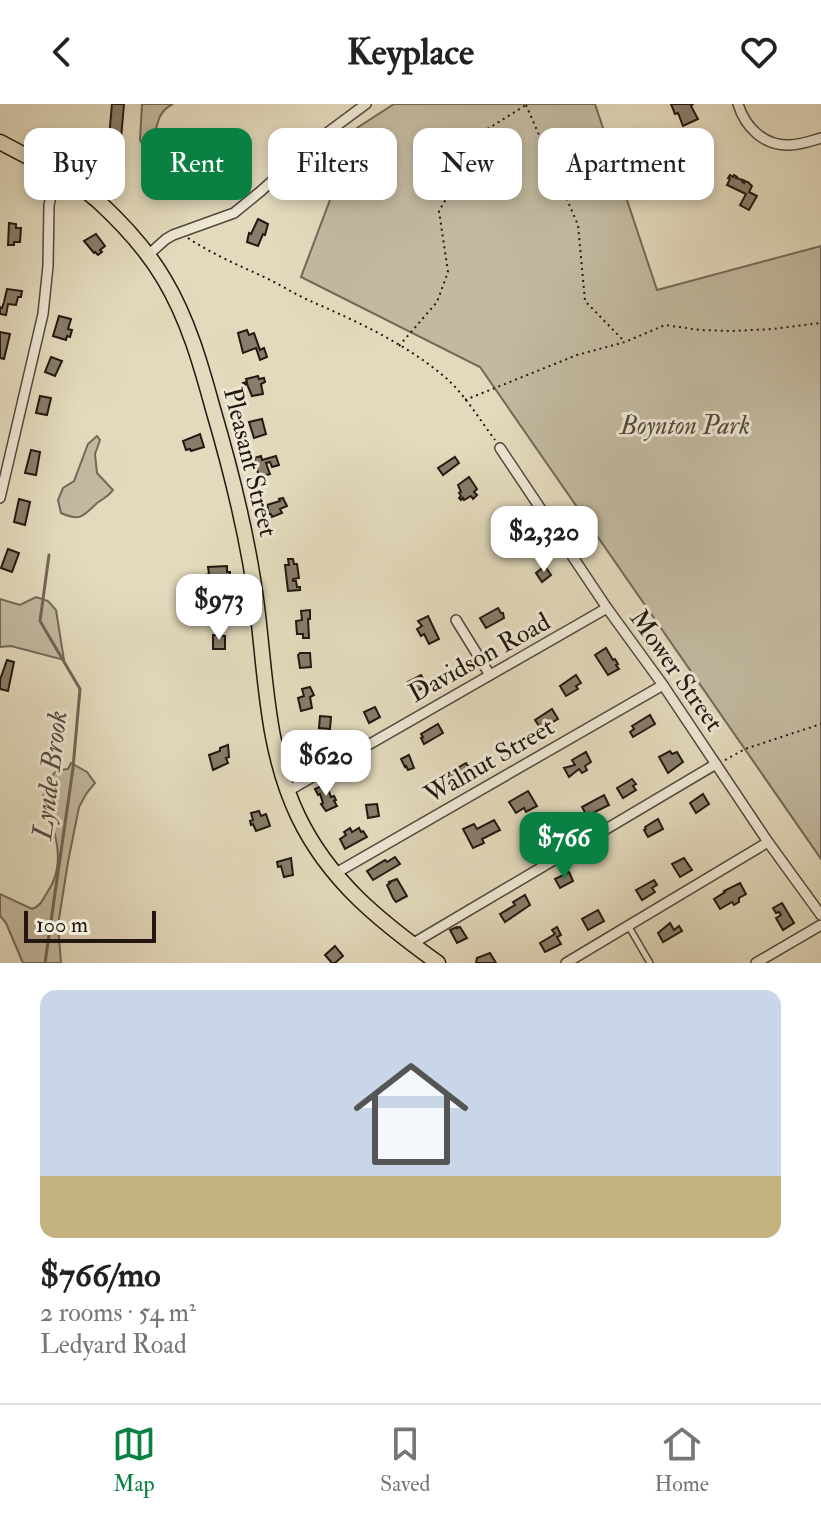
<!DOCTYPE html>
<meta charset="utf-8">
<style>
body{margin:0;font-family:"IM FELL Double Pica",serif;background:#f2f2f2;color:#222;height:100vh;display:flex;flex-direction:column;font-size:30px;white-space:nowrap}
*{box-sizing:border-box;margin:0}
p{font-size:26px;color:#767676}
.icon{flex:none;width:44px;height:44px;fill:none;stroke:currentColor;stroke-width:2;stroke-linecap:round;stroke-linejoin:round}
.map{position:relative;height:859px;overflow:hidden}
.drawer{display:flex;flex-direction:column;background:#fff;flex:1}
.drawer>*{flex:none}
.banner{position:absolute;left:24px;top:24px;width:774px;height:72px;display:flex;gap:16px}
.scale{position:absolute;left:24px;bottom:20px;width:132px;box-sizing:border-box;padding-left:8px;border:4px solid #231811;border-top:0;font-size:22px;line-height:28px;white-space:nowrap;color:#231811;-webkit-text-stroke:6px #ede7d4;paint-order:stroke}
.price{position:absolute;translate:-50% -68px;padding:0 18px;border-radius:16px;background:#fff;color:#222;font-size:26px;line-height:52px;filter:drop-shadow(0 2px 4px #0008)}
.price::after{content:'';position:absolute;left:50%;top:48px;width:24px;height:18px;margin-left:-12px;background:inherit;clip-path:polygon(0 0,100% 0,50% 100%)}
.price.selected{background:#0b8043;color:#fff}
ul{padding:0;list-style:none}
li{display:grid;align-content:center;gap:16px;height:424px;padding:0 40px}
li span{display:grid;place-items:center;height:248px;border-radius:16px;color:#555}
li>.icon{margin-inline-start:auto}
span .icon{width:144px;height:144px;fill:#fffc;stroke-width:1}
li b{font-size:34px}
.chip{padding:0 28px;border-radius:16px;background:#fff;box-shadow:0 4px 12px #0003;font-size:28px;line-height:72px}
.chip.selected{background:#0b8043;color:#fff}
header{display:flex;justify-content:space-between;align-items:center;height:104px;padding:0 40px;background:#fff;font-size:36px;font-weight:700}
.menu{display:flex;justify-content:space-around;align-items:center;height:112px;border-top:2px solid #e0e0e0;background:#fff;font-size:22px;color:#767676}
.menu a{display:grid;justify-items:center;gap:4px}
.menu .selected{color:#0b8043}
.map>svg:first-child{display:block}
</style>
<header><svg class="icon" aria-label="back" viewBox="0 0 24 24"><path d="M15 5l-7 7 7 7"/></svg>Keyplace<svg class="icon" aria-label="heart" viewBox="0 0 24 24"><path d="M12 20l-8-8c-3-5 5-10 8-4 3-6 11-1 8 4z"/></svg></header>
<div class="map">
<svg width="821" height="859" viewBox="0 0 821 859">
<rect width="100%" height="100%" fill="#e3dabd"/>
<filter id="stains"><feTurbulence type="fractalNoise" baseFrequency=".0025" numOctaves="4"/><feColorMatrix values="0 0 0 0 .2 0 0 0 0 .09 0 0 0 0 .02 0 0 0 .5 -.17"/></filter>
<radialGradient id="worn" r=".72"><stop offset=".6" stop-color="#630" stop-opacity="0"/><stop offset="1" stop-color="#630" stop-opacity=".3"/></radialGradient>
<g fill="#c2b9a0" stroke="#726858" stroke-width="2">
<path d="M142,0H173C152,10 160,31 146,47L140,36Z"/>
<polygon points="394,0 595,0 657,186 821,142 821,755 480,263 301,173 357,24"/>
<path d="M97,332L100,336L95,350L97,369L113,386C108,393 104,394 97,399C83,412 81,418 61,409L58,396L63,384L74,377L88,340Z"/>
<polygon points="36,493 48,497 56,506 64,556 11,542 0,543 0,495 20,501"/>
<path d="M71,659L87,668L95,679L86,690L79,703L68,758L58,821L61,859H23L6,819L0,812V790L32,805C41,802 43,795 48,787C59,771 60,750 55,731C48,704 32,692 57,666L68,665Z"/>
</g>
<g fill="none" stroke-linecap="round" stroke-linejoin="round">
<polyline stroke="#6f6555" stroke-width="3" points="45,859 73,664 80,585 40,517 49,451"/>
</g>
<g fill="#877d6a" stroke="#231811" stroke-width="2">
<polygon points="112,0 124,0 120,46 108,45"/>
<polygon points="671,0 693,0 691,2 698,15 683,22 678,9 675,10"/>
<polygon points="215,35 238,61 229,69 222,62 217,66 208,57 214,53 205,43"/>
<polygon points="70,39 86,50 84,53 96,61 93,65 95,66 94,69 63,51"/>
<polygon points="103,59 110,63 103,75 96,70"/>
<polygon points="730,71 733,73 734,71 737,73 736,74 743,76 742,77 744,79 745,77 748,78 752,82 749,88 757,92 749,106 740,101 746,90 727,81 730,75 728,74"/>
<polygon points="258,115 268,120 265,131 263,130 258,142 247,138 249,129 251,130"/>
<polygon points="9,119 16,120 16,124 21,124 20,138 14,138 14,141 8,141"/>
<polygon points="96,130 105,142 100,146 102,148 98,151 95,148 94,149 84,137"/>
<polygon points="7,185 22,187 21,193 18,193 16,201 8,200 6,211 0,210 0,203 2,204 4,198"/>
<polygon points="59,212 71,215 68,225 72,226 70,233 67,232 66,236 53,232"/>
<polygon points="247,226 249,231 254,229 260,246 264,244 267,253 260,256 256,244 243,249 238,229"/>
<polygon points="0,228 10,230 4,255 0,254"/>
<polygon points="51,253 62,257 55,272 45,268"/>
<polygon points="258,272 259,275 264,274 265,278 261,280 263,290 252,292 247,280 244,281 243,279 247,278 246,275"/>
<polygon points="40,292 51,294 47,311 36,309"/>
<polygon points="262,315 266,330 254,334 249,318"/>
<polygon points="200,330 204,343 191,347 190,345 186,346 183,337"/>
<polygon points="31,346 40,348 36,371 25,369"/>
<polygon points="261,352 262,356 276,352 279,361 272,363 270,358 266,359 270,370 259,373 254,354"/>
<polygon points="455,353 459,359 443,371 438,364"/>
<polygon points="469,373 477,385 474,388 477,391 473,395 471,392 464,396 463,394 461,396 459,394 461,392 459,389 461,388 458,381"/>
<polygon points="283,394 287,402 280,405 282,409 272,413 271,410 269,410 267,401 280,397 279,395"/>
<polygon points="19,395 30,398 25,421 14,418"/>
<polygon points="538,429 552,447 547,453 546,452 541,455 537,448 539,446 538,445 533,449 527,444 534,439 531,435"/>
<polygon points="8,445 19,449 12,468 1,464"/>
<polygon points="288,455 293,455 294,460 297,460 299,474 293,475 293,477 296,477 297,483 300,483 300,486 288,487 285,461 289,461"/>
<polygon points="227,462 227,468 230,468 230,472 227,472 227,476 216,479 217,487 206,488 206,471 209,470 208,463"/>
<polygon points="545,462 551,471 542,478 536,469"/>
<polygon points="498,504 501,509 503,509 504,514 486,524 480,514"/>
<polygon points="310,506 310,515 308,515 309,534 303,534 303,530 297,530 296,517 302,516 301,507"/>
<polygon points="428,512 439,535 429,540 424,530 421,532 417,525 422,522 418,517"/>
<polygon points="213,531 225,532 225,545 213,545"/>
<polygon points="606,544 613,556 615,555 618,560 616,561 619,565 608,571 595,551"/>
<polygon points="300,549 310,549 311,563 300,564 298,551"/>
<polygon points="7,556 14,558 8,587 0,585 0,576"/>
<polygon points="421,571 427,582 414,588 408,578"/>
<polygon points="576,571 581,579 576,582 578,585 566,592 560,582"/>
<polygon points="310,583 314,591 310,593 312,604 301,607 298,594 304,592 302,585"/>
<polygon points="375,603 380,613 369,619 364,608"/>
<polygon points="552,605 558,615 541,625 535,616"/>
<polygon points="650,611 655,620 633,633 630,628 634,625 632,622"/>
<polygon points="320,612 331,613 330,625 319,624"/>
<polygon points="438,620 443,629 424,640 421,634 423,633 421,630"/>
<polygon points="228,641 229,653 226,654 228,659 213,666 209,651 220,647 220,644"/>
<polygon points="670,647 672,650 677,648 683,658 668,669 659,653"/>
<polygon points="586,648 591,658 585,662 587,666 582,669 579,665 569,673 564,664 575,661 572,656"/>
<polygon points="409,651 414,664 408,666 406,662 405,663 401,655"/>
<polygon points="466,659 472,669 453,680 447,670"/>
<polygon points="632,675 636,680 633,682 636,686 623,694 617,684"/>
<polygon points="326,680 331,693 334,692 336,696 334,697 337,702 326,707 321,700 323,699 320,690 318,691 315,685"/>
<polygon points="528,687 537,702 526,708 524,704 516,709 509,698"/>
<polygon points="703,690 709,700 696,709 690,699"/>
<polygon points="604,691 609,701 587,712 582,703"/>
<polygon points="377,700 379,712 368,714 366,701"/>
<polygon points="259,707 261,712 266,710 270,722 256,727 253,720 251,721 250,717 253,716 251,709"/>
<polygon points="658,715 663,725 648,733 644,726 646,725 645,723"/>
<polygon points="494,716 500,726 482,735 484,739 473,744 463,725 474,720 477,725"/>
<polygon points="350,724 352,728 359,724 361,728 363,727 367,733 345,745 340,735 346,731 344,728"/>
<polygon points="559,724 565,733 551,742 545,733"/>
<polygon points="395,753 400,760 373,776 367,767 385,756 387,758"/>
<polygon points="291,754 293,771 284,773 281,762 278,763 277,758"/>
<polygon points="684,754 692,766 680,773 672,760"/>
<polygon points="569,768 573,777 560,784 555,775"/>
<polygon points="397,775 407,792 396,798 393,794 387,781 390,779 389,778"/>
<polygon points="654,776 657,781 652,784 655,788 642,796 636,786"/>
<polygon points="740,779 746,790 739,794 739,798 734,801 732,798 720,805 714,795 725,788 724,787"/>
<polygon points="525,791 530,801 505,818 500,810 515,801 513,798"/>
<polygon points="782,799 794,819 783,826 776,814 781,811 779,808 776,809 773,804"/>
<polygon points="598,806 604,817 588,826 582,815"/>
<polygon points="670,819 674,826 679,822 682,827 663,838 658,829"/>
<polygon points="457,823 457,824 460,823 467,834 457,839 450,826"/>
<polygon points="557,823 561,831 557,833 561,840 545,848 540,839 555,830 552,826"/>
<polygon points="335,842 343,852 335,859 332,859 325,851"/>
<polygon points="490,849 496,859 476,859 477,854"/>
</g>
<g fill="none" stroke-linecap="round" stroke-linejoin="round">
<g stroke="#53483c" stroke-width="8">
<polyline id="lane" points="629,823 650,859"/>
</g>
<g stroke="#53483c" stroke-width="12">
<g id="street">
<path d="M738,0C745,23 764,42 789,41C800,41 811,37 821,34"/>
<polyline points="148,151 166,135 173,131 234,109 261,87 316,37 366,0"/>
<polyline points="500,344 607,504 663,581 768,738 821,811"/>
<polyline points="0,394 43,210 48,162 49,101 53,84 60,71"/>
<polyline points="456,516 490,571"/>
<polyline points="288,687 607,504"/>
<polyline points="336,769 663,581"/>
<polyline points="412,840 716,660"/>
<polyline points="566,859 768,738"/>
<polyline points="756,859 821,821"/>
</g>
</g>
<g stroke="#231811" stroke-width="17">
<path id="primary" d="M0,38C33,56 69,72 98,97C123,120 147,146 164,175C188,215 201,261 213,305C233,373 250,441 258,511C266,580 268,649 298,712C329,777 381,818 438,859"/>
</g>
<g stroke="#231811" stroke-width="2" stroke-dasharray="2 4" stroke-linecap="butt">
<polyline points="526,1 578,121 585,197 623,236"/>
<path d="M188,134C212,150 238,161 264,173C279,180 293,189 308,196C356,217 405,239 446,274C465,291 480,316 495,336"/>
<polyline points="399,242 437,198 448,168 439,107 462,68 464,32 481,29 526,1"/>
<polyline points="465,296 577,251 625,238 665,221 700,226 732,227 773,225 821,219"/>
<polyline points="725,656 745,645 821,620"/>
</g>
<use href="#lane" stroke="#ede7d4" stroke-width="5"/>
<use href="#street" stroke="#ede7d4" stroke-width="9"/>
<use href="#primary" stroke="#e3dabd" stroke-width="14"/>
</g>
<g text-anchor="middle" stroke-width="6" stroke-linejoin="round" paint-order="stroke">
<g font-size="26" font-style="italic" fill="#53483c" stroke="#ede7d4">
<text x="685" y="330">Boynton Park</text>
</g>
<g font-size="26" fill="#231811" stroke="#ede7d4">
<text transform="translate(251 358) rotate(76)" y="9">Pleasant Street</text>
<text transform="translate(479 553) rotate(-29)" y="9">Davidson Road</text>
<text transform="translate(677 566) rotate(55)" y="9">Mower Street</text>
<text transform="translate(489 656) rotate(-30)" y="9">Walnut Street</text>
</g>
<g font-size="28" font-style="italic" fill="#564b3f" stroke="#ede7d4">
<text transform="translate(49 671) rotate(-83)" y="10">Lynde Brook</text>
</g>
</g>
<rect width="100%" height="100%" filter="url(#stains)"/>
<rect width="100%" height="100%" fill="url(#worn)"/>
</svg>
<div class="scale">100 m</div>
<b class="price" style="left:544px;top:470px">$2,320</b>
<b class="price" style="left:219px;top:538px">$973</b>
<b class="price" style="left:326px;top:694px">$620</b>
<b class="price selected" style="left:564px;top:776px">$766</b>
<div class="banner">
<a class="chip">Buy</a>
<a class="chip selected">Rent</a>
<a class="chip">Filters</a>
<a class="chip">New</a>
<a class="chip">Apartment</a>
</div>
</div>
<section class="drawer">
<ul>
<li><span style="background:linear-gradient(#c9d6e8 75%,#c2b280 0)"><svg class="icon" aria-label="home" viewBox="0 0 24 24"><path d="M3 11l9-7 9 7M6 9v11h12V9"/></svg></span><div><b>$766/mo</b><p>2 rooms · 54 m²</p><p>Ledyard Road</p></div></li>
</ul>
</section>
<nav class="menu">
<a class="selected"><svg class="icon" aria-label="map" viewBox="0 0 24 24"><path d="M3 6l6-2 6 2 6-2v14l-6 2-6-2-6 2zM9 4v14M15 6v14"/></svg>Map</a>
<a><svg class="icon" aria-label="saved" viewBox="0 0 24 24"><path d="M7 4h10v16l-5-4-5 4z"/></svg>Saved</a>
<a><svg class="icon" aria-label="home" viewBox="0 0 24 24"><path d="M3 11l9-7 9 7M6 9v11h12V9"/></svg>Home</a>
</nav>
